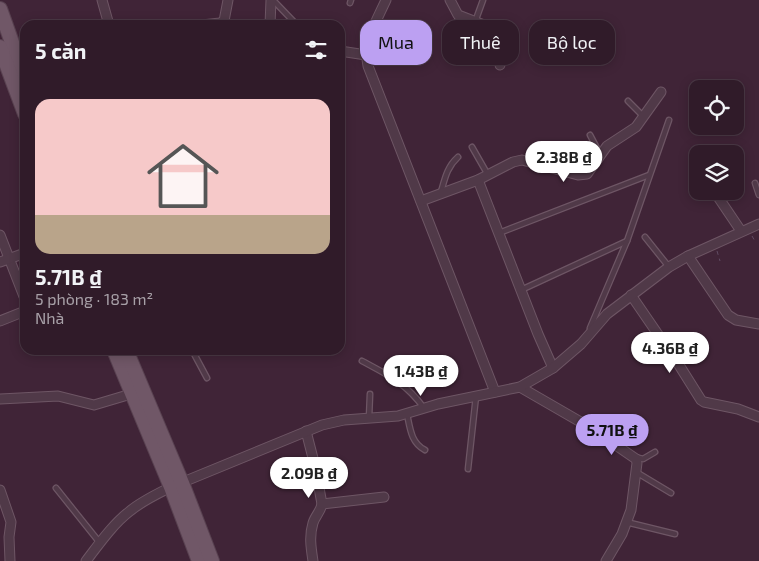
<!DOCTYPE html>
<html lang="vi">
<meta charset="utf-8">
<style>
body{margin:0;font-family:"Exo 2",sans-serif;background:#382431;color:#f1f3f6;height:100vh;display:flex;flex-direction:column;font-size:19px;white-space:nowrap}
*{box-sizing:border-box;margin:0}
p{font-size:16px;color:#a8a1a8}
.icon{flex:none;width:28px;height:28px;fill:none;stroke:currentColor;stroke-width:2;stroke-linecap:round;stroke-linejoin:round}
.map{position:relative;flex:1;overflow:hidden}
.side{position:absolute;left:20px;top:20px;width:325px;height:335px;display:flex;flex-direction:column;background:#301b29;border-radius:15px;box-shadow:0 2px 12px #0003,0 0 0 1px #4b3946}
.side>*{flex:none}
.hud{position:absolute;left:360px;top:20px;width:324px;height:45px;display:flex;gap:10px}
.fabs{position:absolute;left:689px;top:80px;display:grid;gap:10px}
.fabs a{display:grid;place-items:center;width:55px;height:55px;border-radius:10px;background:#301b29;box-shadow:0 2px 12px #0003,0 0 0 1px #4b3946;font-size:25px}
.price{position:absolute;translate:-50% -42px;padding:0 11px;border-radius:18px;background:#fff;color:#222;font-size:16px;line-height:32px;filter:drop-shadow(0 1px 2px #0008)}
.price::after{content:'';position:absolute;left:50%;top:30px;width:15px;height:11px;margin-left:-8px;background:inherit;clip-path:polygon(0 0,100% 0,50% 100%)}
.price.current{background:#bca0f2;color:#111}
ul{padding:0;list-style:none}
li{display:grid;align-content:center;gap:10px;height:265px;padding:0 15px}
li+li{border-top:1px solid #4b3946}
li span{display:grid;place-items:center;height:155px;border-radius:15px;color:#555}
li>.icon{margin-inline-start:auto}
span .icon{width:90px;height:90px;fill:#fffc;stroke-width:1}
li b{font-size:21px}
h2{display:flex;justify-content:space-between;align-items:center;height:60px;padding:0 15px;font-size:21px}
.pill{padding:0 18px;border-radius:15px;background:#301b29;box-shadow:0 2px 12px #0003,0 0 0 1px #4b3946;font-size:18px;line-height:45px}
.pill.current{background:#bca0f2;color:#111}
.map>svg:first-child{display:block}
</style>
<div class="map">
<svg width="759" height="561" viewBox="0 0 759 561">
<rect width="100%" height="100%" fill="#402437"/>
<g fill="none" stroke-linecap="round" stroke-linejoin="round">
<g stroke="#6e5665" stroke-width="7">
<g id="lane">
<polyline points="273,0 297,25"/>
<polyline points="350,3 351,0"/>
<polyline points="475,22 483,0"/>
<polyline points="455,51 458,16"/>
<polyline points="628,101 643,116"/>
<polyline points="590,135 600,154"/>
<polyline points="472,147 488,175"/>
<polyline points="755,183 759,195"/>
<path d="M441,192C445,178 447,167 458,157"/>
<polyline points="499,233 649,175"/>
<polyline points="645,237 669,267"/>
<polyline points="521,290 627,241"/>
<polyline points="590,328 627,241 669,120"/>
<polyline points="192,350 207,378"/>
<path d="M362,361C388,375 406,383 424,408"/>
<path d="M407,414C410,428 411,443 425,450"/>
<polyline points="369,418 370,394"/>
<polyline points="636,457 643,459 655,452"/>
<polyline points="468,469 476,396"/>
<polyline points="636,472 671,493"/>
<polyline points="56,488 100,543"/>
<polyline points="626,522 675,534"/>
</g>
</g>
<g stroke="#6e5665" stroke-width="11">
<g id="street">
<polyline points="102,0 109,25"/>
<path d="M386,0C376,22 363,42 368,66L495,392"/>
<polyline points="450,0 458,15 494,29 497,32 500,65"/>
<polyline points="202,25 220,23 224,21 228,0"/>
<polyline points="270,25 271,0"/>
<polyline points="340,51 366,55"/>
<polyline points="478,180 538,334 553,368"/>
<polyline points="714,191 741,231"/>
<polyline points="421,201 478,180 513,162 522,160 578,175 587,174 607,146 636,127 661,92"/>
<polyline points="0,235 25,299"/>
<polyline points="688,256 728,315 736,320 759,324"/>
<polyline points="0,262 25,253"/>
<polyline points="631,295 679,365 701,400 704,402 738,409 759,417"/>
<polyline points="0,321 25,311"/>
<polyline points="520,387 591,428 636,459 637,463 631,510 622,534 606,561"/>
<polyline points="0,399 58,396 94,405 131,394"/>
<path d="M306,431L315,466L322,504C321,511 315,516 313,523C309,536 311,548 313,561"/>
<polyline points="0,490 11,522 9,537 10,561"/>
<polyline points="322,504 384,497"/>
<path d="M86,561C99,544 113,524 130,511C142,501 157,494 171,487L322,425L344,420L398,416L438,404L520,387L553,368L581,344L607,314L669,267L688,256L759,224"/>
</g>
</g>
<g stroke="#594251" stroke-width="16">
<g id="primary">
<polyline points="0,9 25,79"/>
<polyline points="0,47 25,114"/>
<polyline points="114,350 171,487 199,561"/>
<polyline points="126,350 182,483 212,561"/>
</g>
</g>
<g stroke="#614c64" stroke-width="1" stroke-dasharray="4 4" stroke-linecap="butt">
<polyline points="752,236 756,243"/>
<polyline points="717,251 720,261"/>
</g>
<use href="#lane" stroke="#503948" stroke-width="4.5"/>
<use href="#street" stroke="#503948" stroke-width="9"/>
<use href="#primary" stroke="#705767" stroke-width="14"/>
</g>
</svg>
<div class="fabs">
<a><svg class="icon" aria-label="locate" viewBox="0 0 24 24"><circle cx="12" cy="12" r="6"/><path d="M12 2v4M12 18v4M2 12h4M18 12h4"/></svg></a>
<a><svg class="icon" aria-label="layers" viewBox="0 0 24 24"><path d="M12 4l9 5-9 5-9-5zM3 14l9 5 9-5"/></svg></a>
</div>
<b class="price" style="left:564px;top:183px">2.38B ₫</b>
<b class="price" style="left:670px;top:374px">4.36B ₫</b>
<b class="price" style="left:421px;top:397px">1.43B ₫</b>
<b class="price current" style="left:612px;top:456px">5.71B ₫</b>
<b class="price" style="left:309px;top:499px">2.09B ₫</b>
<div class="hud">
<a class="pill current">Mua</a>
<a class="pill">Thuê</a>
<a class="pill">Bộ lọc</a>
</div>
<section class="side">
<h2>5 căn<svg class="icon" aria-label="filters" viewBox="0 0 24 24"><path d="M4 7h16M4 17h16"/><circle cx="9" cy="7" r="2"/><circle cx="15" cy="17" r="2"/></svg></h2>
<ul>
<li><span style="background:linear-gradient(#f6c9c9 75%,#b9a48a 0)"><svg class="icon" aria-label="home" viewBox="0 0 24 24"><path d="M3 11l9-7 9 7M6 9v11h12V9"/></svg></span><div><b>5.71B ₫</b><p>5 phòng · 183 m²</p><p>Nhà</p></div></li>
</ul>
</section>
</div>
